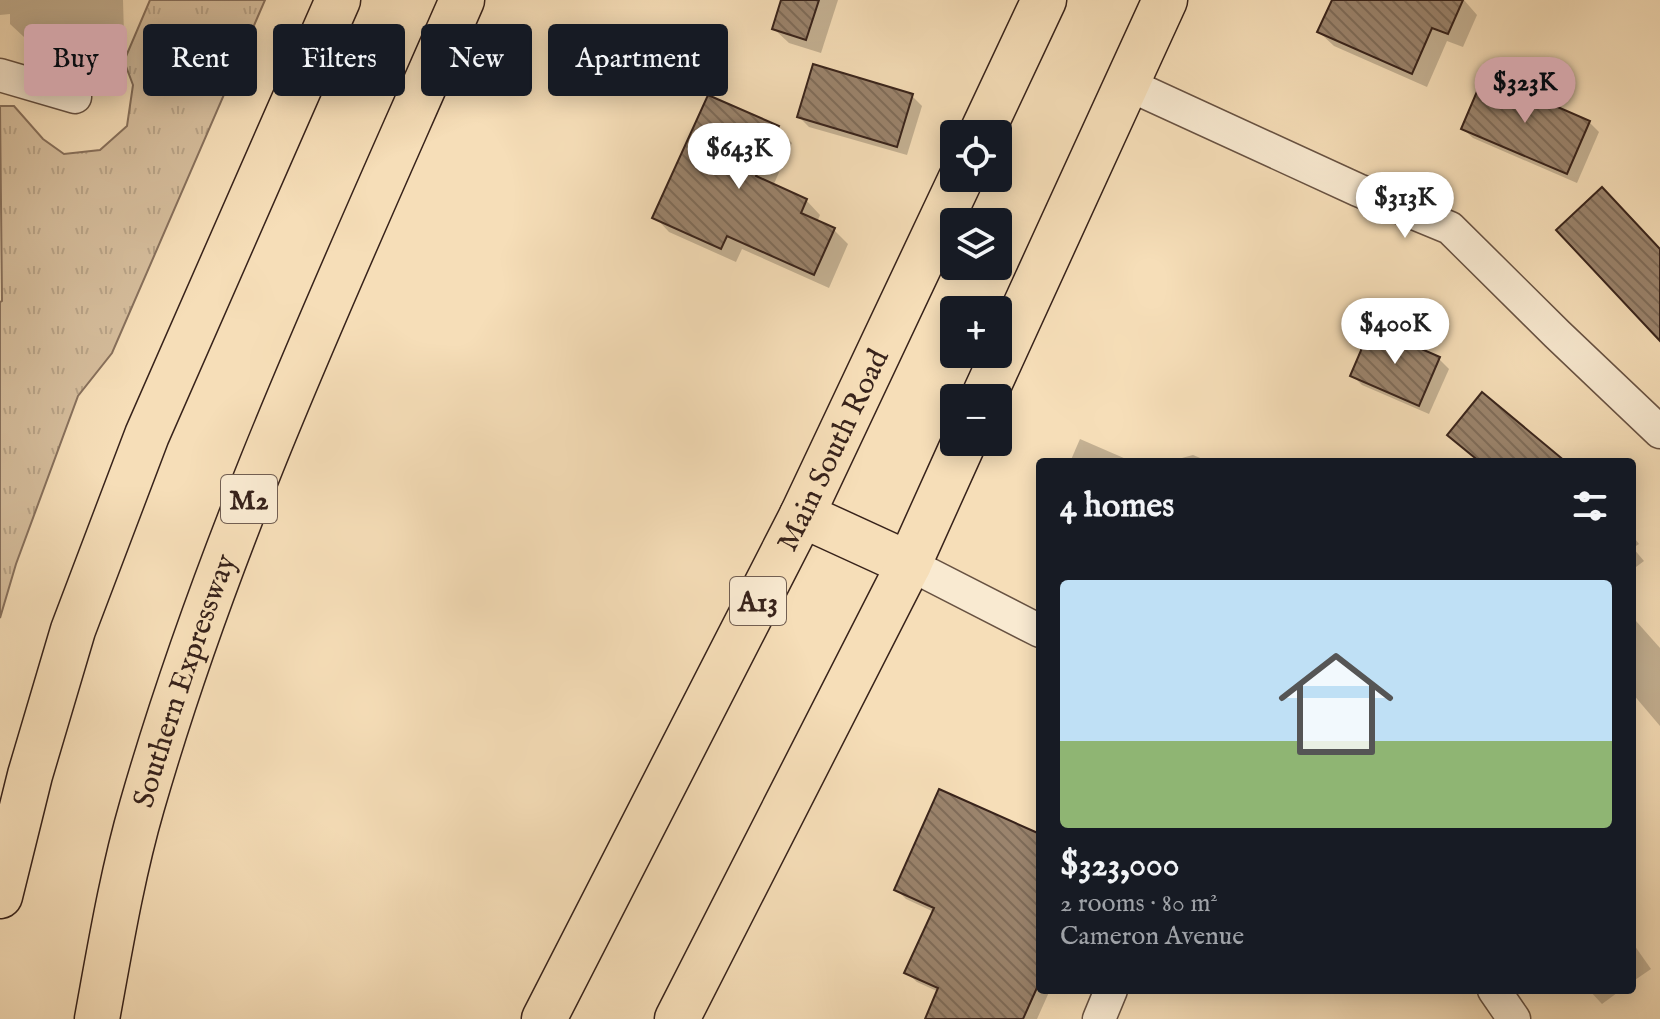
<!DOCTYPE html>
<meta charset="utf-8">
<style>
body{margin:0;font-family:"IM FELL English",serif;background:#242831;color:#f1f3f6;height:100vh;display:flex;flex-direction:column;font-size:30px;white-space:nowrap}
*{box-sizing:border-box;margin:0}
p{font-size:26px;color:#9ea1a6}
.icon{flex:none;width:44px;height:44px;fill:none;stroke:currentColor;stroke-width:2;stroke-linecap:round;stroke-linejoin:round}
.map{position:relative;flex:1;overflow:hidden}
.details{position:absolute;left:1036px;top:458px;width:600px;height:536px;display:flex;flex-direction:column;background:#171b24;border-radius:8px;box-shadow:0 4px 20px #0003}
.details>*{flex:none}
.guide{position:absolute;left:24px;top:24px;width:760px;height:72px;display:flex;gap:16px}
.tools{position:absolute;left:940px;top:120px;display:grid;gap:16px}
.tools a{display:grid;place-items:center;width:72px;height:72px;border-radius:8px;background:#171b24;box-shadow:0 4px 20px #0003;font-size:40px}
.price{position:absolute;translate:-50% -68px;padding:0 18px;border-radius:28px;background:#fff;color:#222;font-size:26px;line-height:52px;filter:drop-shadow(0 2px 4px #0008)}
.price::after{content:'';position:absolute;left:50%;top:48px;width:24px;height:18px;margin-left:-12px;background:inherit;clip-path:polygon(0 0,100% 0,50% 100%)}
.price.current{background:#c59692;color:#111}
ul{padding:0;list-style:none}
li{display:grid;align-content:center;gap:16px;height:424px;padding:0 24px}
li+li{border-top:2px solid #363941}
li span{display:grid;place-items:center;height:248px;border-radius:8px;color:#555}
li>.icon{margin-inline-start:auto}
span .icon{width:144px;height:144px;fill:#fffc;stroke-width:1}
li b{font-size:34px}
h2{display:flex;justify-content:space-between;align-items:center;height:96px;padding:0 24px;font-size:34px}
.pill{padding:0 28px;border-radius:8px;background:#171b24;box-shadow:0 4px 20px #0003;font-size:28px;line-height:72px}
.pill.current{background:#c59692;color:#111}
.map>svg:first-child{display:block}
</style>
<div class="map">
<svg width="1660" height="1019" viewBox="0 0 1660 1019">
<defs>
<pattern id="grass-tufts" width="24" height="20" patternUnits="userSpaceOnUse" patternTransform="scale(2)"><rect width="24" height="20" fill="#d6be9d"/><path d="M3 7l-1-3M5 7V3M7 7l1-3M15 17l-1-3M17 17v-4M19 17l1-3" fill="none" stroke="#b8a387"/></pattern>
<pattern id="building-back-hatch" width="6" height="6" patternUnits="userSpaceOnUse" patternTransform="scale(2)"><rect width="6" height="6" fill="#9b846d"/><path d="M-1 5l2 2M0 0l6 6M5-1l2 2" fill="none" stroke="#7f6c59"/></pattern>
</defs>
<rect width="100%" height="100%" fill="#f6deb8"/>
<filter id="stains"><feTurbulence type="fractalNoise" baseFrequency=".0025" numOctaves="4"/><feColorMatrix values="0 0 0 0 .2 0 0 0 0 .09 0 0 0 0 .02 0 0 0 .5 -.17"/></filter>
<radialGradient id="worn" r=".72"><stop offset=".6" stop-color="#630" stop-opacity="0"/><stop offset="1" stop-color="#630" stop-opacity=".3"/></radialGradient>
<polygon fill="url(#grass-tufts)" stroke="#87705c" stroke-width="2" points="150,0 265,0 112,353 78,396 16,564 0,618 0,302 2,301 0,106 14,106 43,139 64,154 100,150 127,126 133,85 124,61"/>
<g fill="#0003">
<polygon points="0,0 123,0 124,34 24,37 10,24 10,14 0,15"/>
<polygon points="783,0 838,0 821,53 789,43 774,29"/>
<polygon points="1334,0 1464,0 1477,15 1463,47 1447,41 1427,87 1334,46 1319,32"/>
<polygon points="912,96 922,106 907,155 809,127 799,117"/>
<polygon points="1589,122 1599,132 1577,183 1473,138 1463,129"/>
<polygon points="777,128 792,143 773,186 806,200 820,215 817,222 834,230 848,244 829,288 742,249 736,262 669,232 655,217"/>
<polygon points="1439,359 1449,369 1429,414 1362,385 1353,376"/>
<polygon points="1080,439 1133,462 1070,462"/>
<polygon points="1193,455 1210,462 1167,462"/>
<polygon points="1632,535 1639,544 1633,548 1644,561 1632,570"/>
<polygon points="1636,621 1660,648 1660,726 1632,693 1632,624"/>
<polygon points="1040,836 1040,990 1050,990 1037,1019 926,1019 939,992 917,982 907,973 934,912 906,899 896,889"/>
<polygon points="1632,942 1651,969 1632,982"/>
<polygon points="1589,990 1621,990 1602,1004"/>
</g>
<g fill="url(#building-back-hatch)" stroke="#38231b" stroke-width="2">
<polygon points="781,0 819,0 806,40 772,29"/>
<polygon points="1332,0 1463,0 1448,34 1432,28 1412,74 1317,32"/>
<polygon points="813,64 913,94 897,147 797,117"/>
<polygon points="1484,75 1590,121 1567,174 1461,129"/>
<polygon points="708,95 779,126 756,176 807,199 801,213 835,228 814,275 727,236 721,249 652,218"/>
<polygon points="1602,187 1660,249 1660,341 1556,230"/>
<polygon points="1371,327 1440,357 1419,406 1350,376"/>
<polygon points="1482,392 1566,462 1480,462 1447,435"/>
<polygon points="939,789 1040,834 1040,981 1023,1019 925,1019 938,988 904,973 934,908 894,890"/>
</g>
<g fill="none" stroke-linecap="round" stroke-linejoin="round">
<g stroke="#685242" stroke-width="35">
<g id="minor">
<polyline points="0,75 75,97"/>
<polyline points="1125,83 1358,190 1450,228 1557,334 1660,432"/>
<polyline points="909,564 1040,631"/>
<polyline points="1494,990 1514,1019"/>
<polyline points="1099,1019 1111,990"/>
</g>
</g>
<g stroke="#38231b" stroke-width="47">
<g id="trunk">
<polyline points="981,134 1044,0"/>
<polyline points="983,398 1165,0"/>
<polyline points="802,515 909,564"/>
<path id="s1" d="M544,1019L802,515L961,178"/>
<polyline points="677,1019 909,564 964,442"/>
</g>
</g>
<g stroke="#38231b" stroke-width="47">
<g id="motorway">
<polyline points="0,896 30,775 73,630 147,435 338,0"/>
<path id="s2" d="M97,1019C110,948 122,875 142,806C222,528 347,264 462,0"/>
</g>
</g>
<use href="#minor" stroke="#f9ead1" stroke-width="32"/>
<use href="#trunk" stroke="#f6deb8" stroke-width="44"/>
<use href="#motorway" stroke="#f6deb8" stroke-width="44"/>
</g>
<g text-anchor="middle" stroke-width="6" stroke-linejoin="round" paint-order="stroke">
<g fill="#f9ead1" stroke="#725f52" stroke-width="2">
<rect x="221" y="475" width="56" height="48" rx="6"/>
<rect x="730" y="577" width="56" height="48" rx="6"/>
</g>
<g font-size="28" font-weight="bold" fill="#38231b">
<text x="249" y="509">M2</text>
<text x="758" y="611">A13</text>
</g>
<g font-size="30" fill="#38231b" stroke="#f9ead1">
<text dy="10" stroke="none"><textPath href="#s1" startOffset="638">Main South Road</textPath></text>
<text dy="10" stroke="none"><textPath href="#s2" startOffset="350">Southern Expressway</textPath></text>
</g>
</g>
<rect width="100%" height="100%" filter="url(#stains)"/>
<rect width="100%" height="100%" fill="url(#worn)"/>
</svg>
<div class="tools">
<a><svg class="icon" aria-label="locate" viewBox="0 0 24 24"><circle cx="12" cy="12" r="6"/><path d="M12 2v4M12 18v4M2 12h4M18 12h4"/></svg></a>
<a><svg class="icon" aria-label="layers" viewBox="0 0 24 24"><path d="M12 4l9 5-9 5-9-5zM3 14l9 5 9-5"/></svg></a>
<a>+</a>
<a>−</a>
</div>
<b class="price current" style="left:1525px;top:125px">$323K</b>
<b class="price" style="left:739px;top:191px">$643K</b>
<b class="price" style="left:1405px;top:240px">$313K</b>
<b class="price" style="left:1395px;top:366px">$400K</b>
<div class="guide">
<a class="pill current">Buy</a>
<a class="pill">Rent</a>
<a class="pill">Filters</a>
<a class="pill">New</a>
<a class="pill">Apartment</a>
</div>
<section class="details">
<h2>4 homes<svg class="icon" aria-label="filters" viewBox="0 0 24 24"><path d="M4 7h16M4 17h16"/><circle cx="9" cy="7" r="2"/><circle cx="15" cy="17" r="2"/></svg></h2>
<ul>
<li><span style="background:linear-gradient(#bfe0f5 65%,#8fb573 0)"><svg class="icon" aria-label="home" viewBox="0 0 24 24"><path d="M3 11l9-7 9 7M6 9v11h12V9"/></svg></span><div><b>$323,000</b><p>2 rooms · 80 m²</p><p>Cameron Avenue</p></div></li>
</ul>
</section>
</div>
